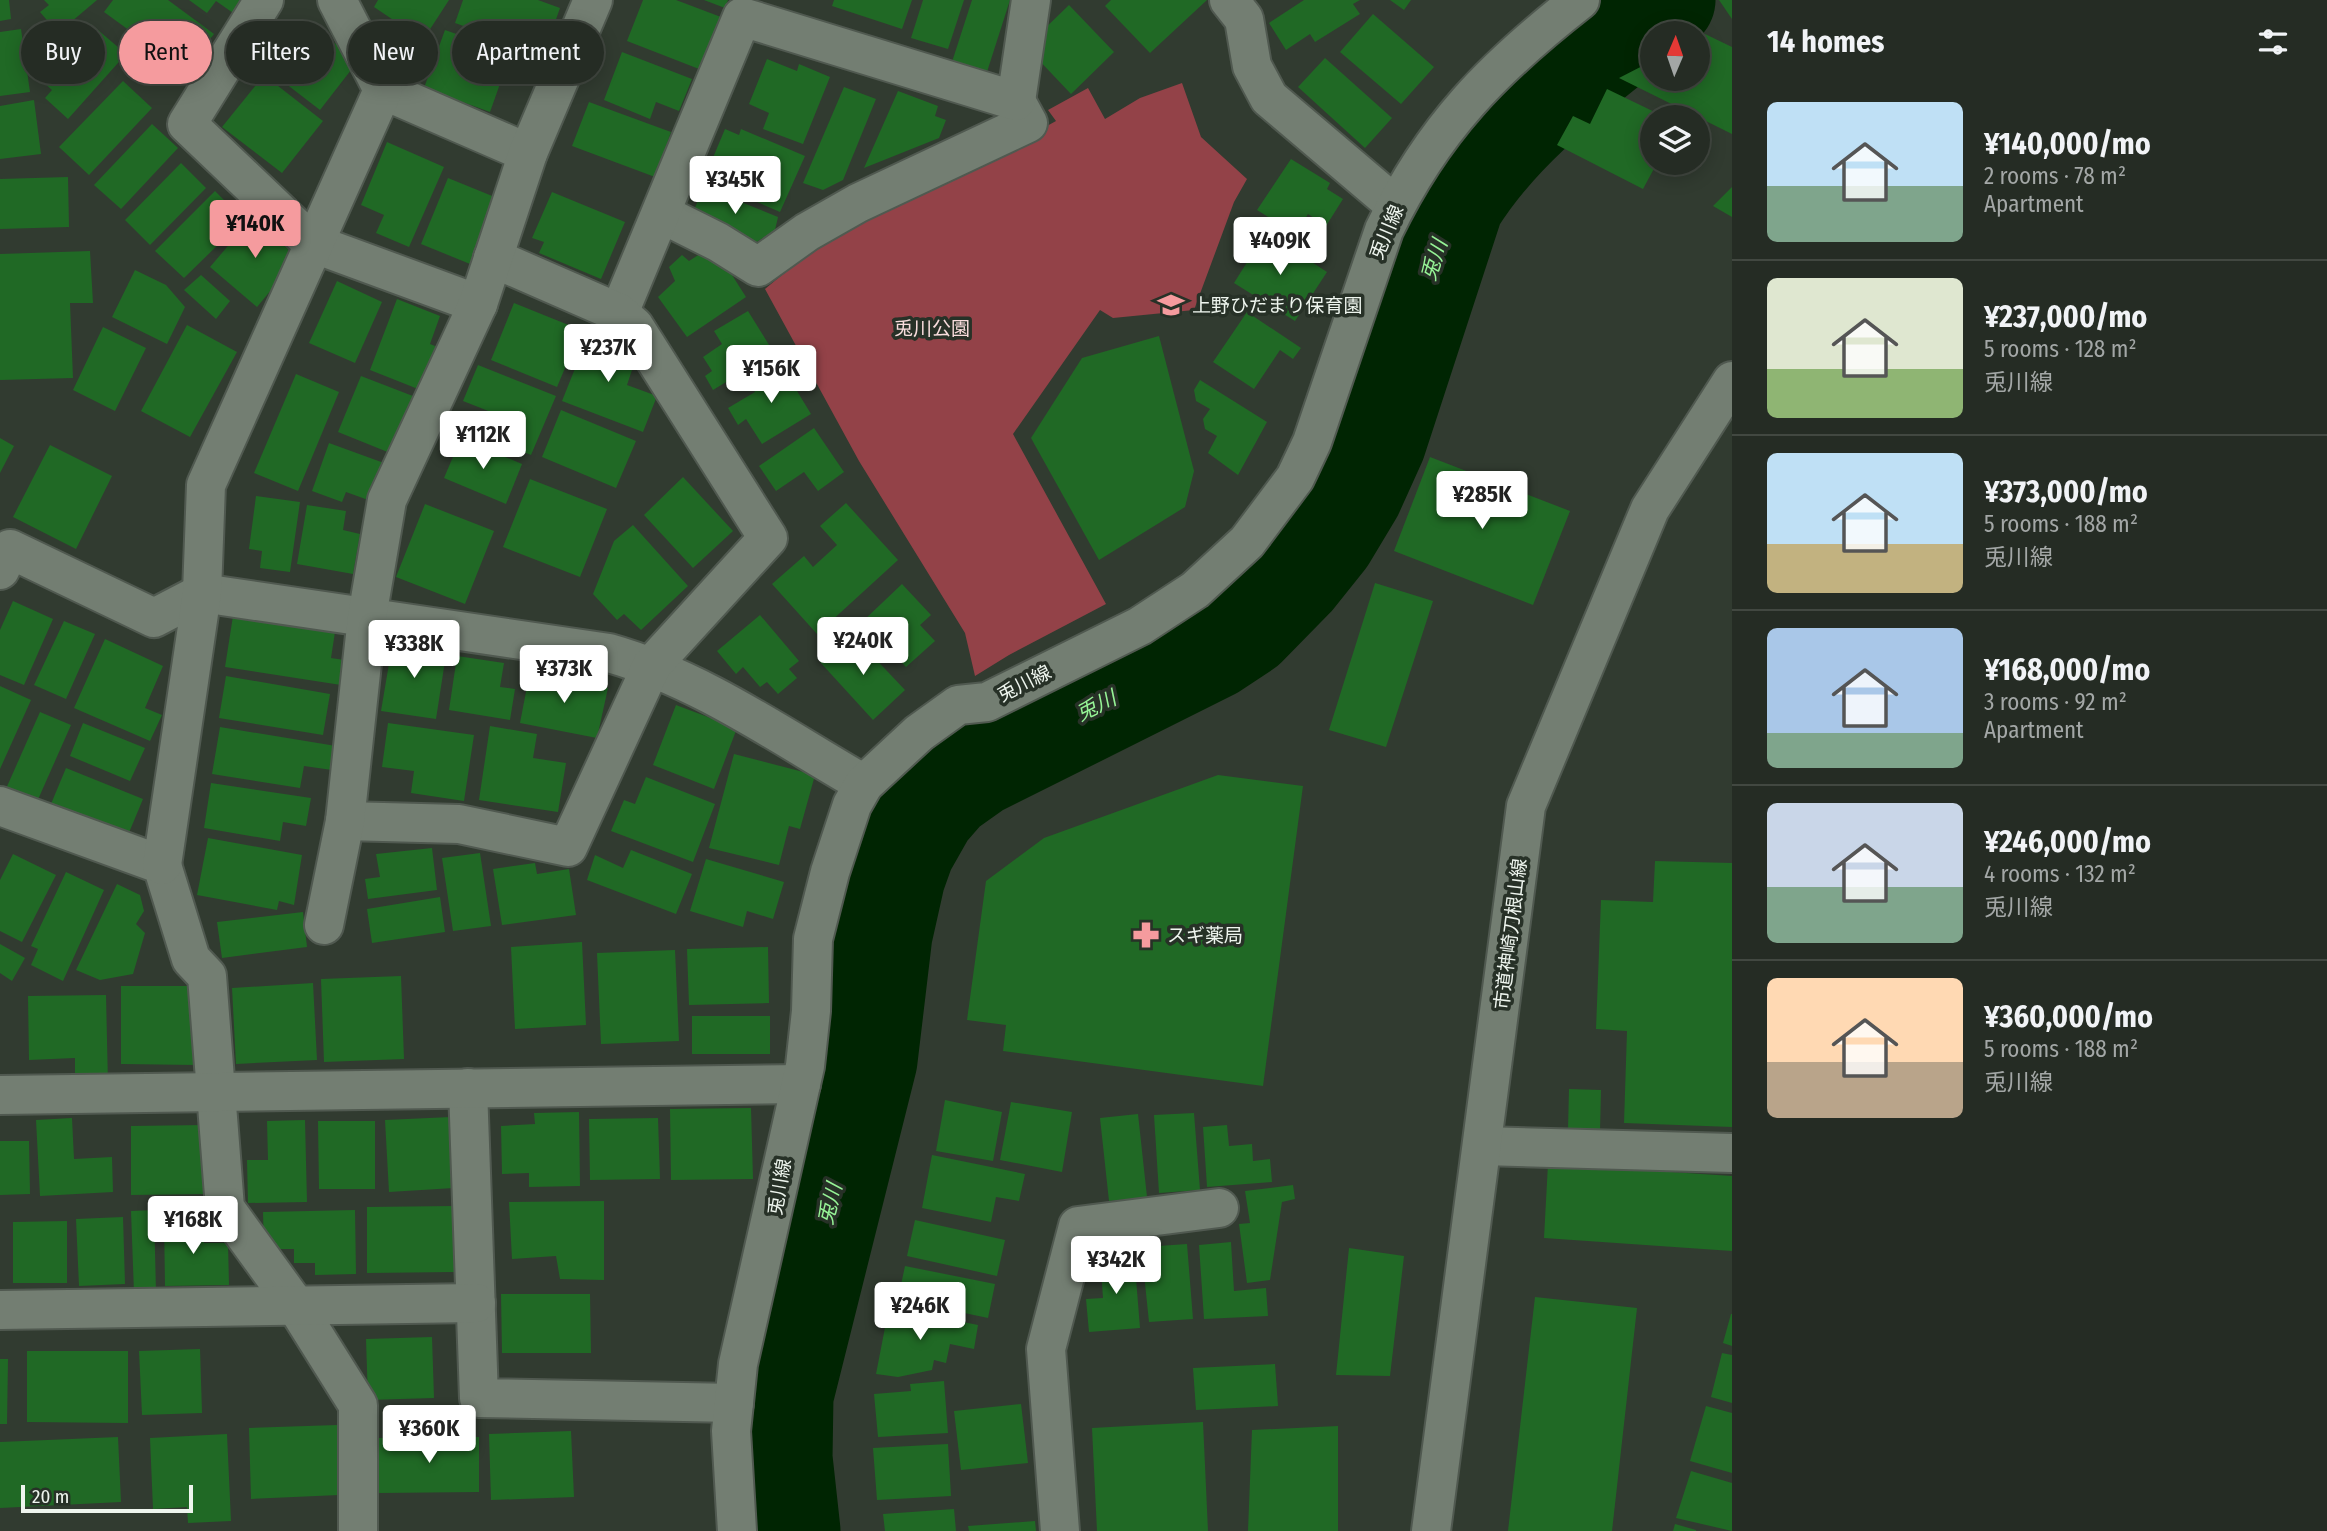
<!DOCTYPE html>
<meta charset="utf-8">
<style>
body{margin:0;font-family:"Fira Sans Condensed","Noto Sans JP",sans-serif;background:#2d342c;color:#f1f3f6;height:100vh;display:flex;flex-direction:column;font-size:26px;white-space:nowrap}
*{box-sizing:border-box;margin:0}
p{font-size:23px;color:#a3a7a6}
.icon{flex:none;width:38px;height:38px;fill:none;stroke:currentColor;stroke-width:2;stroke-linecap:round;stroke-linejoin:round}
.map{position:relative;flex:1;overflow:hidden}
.sheet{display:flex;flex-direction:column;background:#252c24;width:595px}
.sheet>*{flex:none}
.guide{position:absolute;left:21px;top:21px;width:665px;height:63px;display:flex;gap:14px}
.needle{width:46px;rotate:2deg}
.controls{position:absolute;left:1640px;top:21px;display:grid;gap:14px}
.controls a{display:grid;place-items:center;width:70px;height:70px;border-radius:50%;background:#252c24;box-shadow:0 4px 18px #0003,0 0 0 2px #424841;font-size:35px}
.scale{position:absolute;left:21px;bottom:18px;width:172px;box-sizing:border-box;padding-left:7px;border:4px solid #eef5ee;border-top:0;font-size:19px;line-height:24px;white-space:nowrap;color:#eef5ee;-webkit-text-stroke:5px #273127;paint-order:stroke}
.price{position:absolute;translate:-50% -60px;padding:0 16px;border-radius:7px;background:#fff;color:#222;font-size:23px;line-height:46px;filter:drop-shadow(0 2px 4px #0008)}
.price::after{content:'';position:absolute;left:50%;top:42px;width:21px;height:16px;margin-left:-10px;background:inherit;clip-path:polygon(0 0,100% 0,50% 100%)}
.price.on{background:#f59b9e;color:#111}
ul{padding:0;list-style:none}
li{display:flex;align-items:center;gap:21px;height:175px;padding:0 35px}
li+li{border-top:2px solid #424841}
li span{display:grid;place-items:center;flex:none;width:196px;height:140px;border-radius:10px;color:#555}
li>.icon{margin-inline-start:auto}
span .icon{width:84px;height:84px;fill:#fffc;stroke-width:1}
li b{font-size:30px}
h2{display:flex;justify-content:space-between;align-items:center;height:84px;padding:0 35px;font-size:30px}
.pill{padding:0 24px;border-radius:32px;background:#252c24;box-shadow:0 4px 18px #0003,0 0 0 2px #424841;font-size:24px;line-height:63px}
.pill.on{background:#f59b9e;color:#111}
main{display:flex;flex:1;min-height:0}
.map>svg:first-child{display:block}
</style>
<main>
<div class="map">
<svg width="1732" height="1531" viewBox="0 0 1732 1531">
<rect width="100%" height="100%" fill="#313b30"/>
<path fill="#934248" d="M1182,83L1201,137L1247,179L1234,202L1194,310L1113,318L1100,310L1013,434L1106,604L1009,655L975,676L965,633L859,461L765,289C851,215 958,177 1056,121L1048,110L1088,88L1105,119L1140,98Z"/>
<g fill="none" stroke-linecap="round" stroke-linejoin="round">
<path stroke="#002502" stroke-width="103" d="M789,1531L781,1458L782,1395L866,1060L881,934L894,876L904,848L925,811L945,788L976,766L1212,648L1245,626L1293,577L1325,537L1352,492L1375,441L1453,202C1505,118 1589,62 1664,0"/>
</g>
<g fill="#206925">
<polygon points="0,0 9,0 11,19 0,21"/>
<polygon points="44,0 97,0 58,33 40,12 49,5"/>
<polygon points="113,0 168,0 214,34 185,71 104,12"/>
<polygon points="189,0 248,0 236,15 216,1 207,13"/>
<polygon points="378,0 449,0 423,40 374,7"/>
<polygon points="463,0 538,0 560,8 548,42 519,31 514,44 455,23"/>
<polygon points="643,0 676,0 721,17 699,69 627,41"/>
<polygon points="704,0 728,0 725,8"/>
<polygon points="834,0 912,0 902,29 832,6"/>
<polygon points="923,0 964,0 948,49 911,38"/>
<polygon points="972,0 1010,0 986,75 951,65"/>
<polygon points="1111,0 1207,0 1150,53 1105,6"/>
<polygon points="1304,0 1360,0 1353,4 1360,14 1315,42 1310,34 1286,50 1269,23"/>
<polygon points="1390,0 1411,0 1404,10"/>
<polygon points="1719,0 1732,0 1732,19"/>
<polygon points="1069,5 1114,52 1071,94 1034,55 1044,46 1036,37"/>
<polygon points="1373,14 1434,67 1401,104 1340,52"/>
<polygon points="306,21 358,61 320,110 268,70"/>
<polygon points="91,24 126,54 68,119 45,98 52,90 41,80"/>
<polygon points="21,29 30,92 0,96 0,32"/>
<polygon points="445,30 511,53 490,112 424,88"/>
<polygon points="1705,34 1732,47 1732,134 1619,78 1652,61 1652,79 1698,79 1698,37"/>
<polygon points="622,52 692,79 679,111 656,102 650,119 604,100"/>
<polygon points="1325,58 1392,118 1365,148 1298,87"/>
<polygon points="767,59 797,71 799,64 830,77 803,144 763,129 769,113 749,104"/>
<polygon points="264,75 323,121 282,173 222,127"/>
<polygon points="123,81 152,108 89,175 59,147"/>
<polygon points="844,87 876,99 843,180 823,190 803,183"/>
<polygon points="1607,89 1665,117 1652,117 1652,163 1657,163 1643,189 1557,145 1573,116 1590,124"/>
<polygon points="898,91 938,106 935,116 946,120 939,138 864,168"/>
<polygon points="34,100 41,154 0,159 0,106"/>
<polygon points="589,102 671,132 655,177 572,146"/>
<polygon points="152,124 178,148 121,209 94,185"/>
<polygon points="725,129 739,135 741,129 805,156 780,212 704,179"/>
<polygon points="387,142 444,167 409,247 376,233 384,215 361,205"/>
<polygon points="1291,159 1330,183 1327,189 1343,199 1326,226 1308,214 1296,234 1257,210"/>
<polygon points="181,163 206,188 150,245 125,220"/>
<polygon points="68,177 69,227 0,229 0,179"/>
<polygon points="448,178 502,200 475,266 421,244"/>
<polygon points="704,187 778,217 775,230 752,245 693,212"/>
<polygon points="1732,187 1732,217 1713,206"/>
<polygon points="215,191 230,206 212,223 226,237 184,278 155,251"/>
<polygon points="552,192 625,222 601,279 539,253 544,242 532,238"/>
<polygon points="256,213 286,239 291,266 257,307 210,267"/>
<polygon points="1266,232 1327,272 1295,321 1234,283"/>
<polygon points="90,251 93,303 70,303 73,378 0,380 0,254"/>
<polygon points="703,252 732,275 746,297 687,337 658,297 675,281 669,267 682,255 689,261"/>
<polygon points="135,270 166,285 185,307 167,344 112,317"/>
<polygon points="201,275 230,301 216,319 184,290"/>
<polygon points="337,281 382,302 355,363 309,343"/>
<polygon points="397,299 440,316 430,344 440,348 423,391 370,370"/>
<polygon points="514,303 581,330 557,387 491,360"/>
<polygon points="748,311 774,353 713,390 705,376 712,371 703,357 722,344 714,331"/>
<polygon points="1247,312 1301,348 1293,359 1280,350 1254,389 1213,362"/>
<polygon points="187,325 237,352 190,437 141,411"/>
<polygon points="592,326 624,339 616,360 633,367 627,385 657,396 643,432 562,401"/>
<polygon points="103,327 146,348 115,411 73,390"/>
<polygon points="1159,336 1194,471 1185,507 1099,560 1031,438 1082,358"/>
<polygon points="780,363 811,414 762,444 746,419 738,425 728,408 755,392 750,382"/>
<polygon points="478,365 556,396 531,455 496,441 506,418 463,401"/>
<polygon points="296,374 339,392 298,491 254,473"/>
<polygon points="361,376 418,398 395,455 338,432"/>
<polygon points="1200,380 1267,422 1238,475 1208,453 1217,436 1205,429 1203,419 1210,409 1196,401 1194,390"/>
<polygon points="561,410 636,441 616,488 542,457"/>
<polygon points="814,428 844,472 818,491 804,472 776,491 759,466"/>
<polygon points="0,438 14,446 0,473"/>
<polygon points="461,438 522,464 506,504 444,478"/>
<polygon points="329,443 384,463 371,501 346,492 342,502 312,491"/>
<polygon points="50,445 112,476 76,549 13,517"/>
<polygon points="1430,457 1570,511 1533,605 1394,551"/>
<polygon points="683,477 733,531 693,568 644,515"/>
<polygon points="530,479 607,509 580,577 503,547"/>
<polygon points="256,496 300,502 290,572 260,568 262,551 249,549"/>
<polygon points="846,503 898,560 817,634 772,584 804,556 813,567 837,545 820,526"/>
<polygon points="425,504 494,531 465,604 396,577"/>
<polygon points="307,505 346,511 343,530 360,534 353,574 297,564"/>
<polygon points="633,525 688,586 641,630 624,614 617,620 593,594 614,541"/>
<polygon points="1375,583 1433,601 1386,747 1329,730"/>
<polygon points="902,584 931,615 920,625 935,641 906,667 862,622"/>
<polygon points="13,601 53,619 24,685 0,675 0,630"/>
<polygon points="760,615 799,661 789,669 797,678 778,694 767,682 760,687 743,667 736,674 717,651"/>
<polygon points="233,616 335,632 331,658 344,660 341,685 225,667"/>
<polygon points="64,621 95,634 66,699 34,685"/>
<polygon points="852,634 905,690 873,720 820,662"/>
<polygon points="105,639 163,666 145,708 162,715 150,741 74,708"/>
<polygon points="393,640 447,648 436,719 381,711"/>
<polygon points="457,656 504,663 500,687 515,689 510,720 449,710"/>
<polygon points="530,671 608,688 597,738 520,723"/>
<polygon points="226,676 330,694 323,735 219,718"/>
<polygon points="0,686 31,700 0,769"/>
<polygon points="676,705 737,728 714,789 653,765"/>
<polygon points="40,712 71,725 36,804 5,791"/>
<polygon points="83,723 145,748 130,781 70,756"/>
<polygon points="388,723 474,735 464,801 411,793 414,771 382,767"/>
<polygon points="490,726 537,734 533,758 566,763 558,812 479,800"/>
<polygon points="220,727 336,746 332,770 304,766 300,788 212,774"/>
<polygon points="734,754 815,775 800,829 789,826 779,865 709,848"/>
<polygon points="66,768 143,799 128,835 51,804"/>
<polygon points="1218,775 1303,786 1263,1086 1003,1051 1006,1025 967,1020 986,881 1044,838"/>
<polygon points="646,777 715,804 693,862 611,831 624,800 635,804"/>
<polygon points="211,783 311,798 306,826 283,822 280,841 204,828"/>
<polygon points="208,838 302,855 294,905 279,901 277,910 197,895"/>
<polygon points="432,848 437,890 368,899 365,879 380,877 376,854"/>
<polygon points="631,850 692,874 676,914 587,880 595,855 623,868"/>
<polygon points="480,853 491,926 453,931 442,858"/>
<polygon points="13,854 56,875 22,942 0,931 0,880"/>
<polygon points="706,859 784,882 773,919 747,911 743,927 690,911"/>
<polygon points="1655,861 1732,863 1732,1127 1624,1123 1627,1031 1596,1029 1601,900 1653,902"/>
<polygon points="535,863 537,874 569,869 576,915 502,925 493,869"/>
<polygon points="66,872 104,890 63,981 31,965 38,949 31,946"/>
<polygon points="117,884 140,895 144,911 136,924 145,933 133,974 100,980 76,970"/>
<polygon points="440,897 445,932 372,943 367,909"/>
<polygon points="303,912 307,947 222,958 217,922"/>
<polygon points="582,942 586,1025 515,1029 511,947"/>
<polygon points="0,944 25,958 12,981 0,973"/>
<polygon points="768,947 769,1003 689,1005 687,949"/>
<polygon points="675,950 679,1041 601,1044 597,953"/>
<polygon points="401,976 404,1059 324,1062 321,979"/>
<polygon points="313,983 317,1060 236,1064 232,988"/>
<polygon points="121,986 197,986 197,1065 121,1064"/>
<polygon points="106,995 108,1084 75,1084 75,1058 29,1060 28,996"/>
<rect x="692" y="1016" width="78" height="38"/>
<polygon points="1569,1089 1601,1090 1600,1131 1568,1130"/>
<polygon points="945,1100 1002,1112 993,1161 936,1151"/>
<polygon points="1011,1102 1072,1112 1062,1172 1000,1160"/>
<polygon points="751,1108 753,1179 671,1180 670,1109"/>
<polygon points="579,1112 580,1186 529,1187 529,1173 502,1174 501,1126 535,1124 534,1113"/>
<polygon points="1194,1113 1200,1190 1159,1193 1154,1115"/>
<polygon points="1138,1114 1147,1197 1109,1201 1100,1118"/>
<polygon points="451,1117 454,1188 389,1192 385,1120"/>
<polygon points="72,1118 74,1159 112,1157 113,1192 40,1196 36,1120"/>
<polygon points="658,1118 660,1179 590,1180 589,1119"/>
<polygon points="305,1120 307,1202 248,1203 247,1160 268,1160 267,1121"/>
<polygon points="318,1121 375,1121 375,1189 319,1189"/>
<polygon points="205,1125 206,1194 131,1195 131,1126"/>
<polygon points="1227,1125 1229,1146 1252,1144 1253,1161 1270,1159 1272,1182 1207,1187 1203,1127"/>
<polygon points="0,1141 29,1141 30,1194 0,1195"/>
<polygon points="932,1155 1025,1174 1019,1201 996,1197 991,1222 922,1208"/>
<polygon points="1548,1164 1732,1176 1732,1251 1544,1238"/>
<polygon points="1293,1185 1295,1199 1282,1202 1270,1280 1247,1283 1239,1224 1250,1223 1245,1191"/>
<polygon points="604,1201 604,1280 560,1279 556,1256 512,1259 509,1202"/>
<polygon points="454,1206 454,1272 367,1273 367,1207"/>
<polygon points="154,1210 156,1292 134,1293 131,1211"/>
<polygon points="355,1210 356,1274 315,1275 315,1263 294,1263 294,1249 264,1249 263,1212"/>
<polygon points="123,1217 125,1284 79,1286 76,1219"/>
<polygon points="204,1219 204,1243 228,1243 229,1285 165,1286 164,1220"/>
<polygon points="915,1220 1005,1240 997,1276 907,1256"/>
<polygon points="67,1221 67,1283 13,1283 13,1222"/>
<polygon points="1231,1242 1234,1291 1266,1288 1268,1316 1204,1319 1199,1245"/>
<polygon points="1187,1244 1193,1319 1149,1322 1143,1264 1159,1263 1158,1246"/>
<polygon points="1349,1248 1404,1256 1390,1376 1336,1375"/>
<polygon points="1134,1253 1140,1328 1089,1332 1086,1299 1103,1298 1100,1255"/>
<polygon points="905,1266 995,1284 988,1318 898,1299"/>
<polygon points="501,1294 590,1294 591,1353 502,1353"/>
<polygon points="1535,1297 1637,1308 1612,1531 1508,1531"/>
<polygon points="889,1307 978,1325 974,1349 950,1344 946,1363 934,1360 932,1370 898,1377 876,1374"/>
<polygon points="1731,1314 1732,1314 1732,1346 1723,1343"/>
<polygon points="432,1337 434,1398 368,1400 366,1339"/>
<polygon points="200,1349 202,1413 142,1415 139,1351"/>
<polygon points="27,1351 128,1351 128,1423 27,1422"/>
<polygon points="1722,1353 1732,1355 1732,1403 1711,1397"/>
<polygon points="0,1359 8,1359 7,1424 0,1424"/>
<polygon points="1275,1364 1278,1406 1196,1410 1193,1368"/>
<polygon points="944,1381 948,1433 878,1437 874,1394 911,1391 910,1384"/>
<polygon points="1021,1404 1028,1463 961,1470 954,1411"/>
<polygon points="1706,1406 1732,1413 1732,1473 1690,1461"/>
<polygon points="1203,1422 1208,1531 1097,1531 1092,1428"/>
<polygon points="337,1425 339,1495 251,1499 249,1428"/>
<polygon points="1338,1426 1338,1531 1248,1531 1252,1430"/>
<polygon points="571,1431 574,1497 491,1500 489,1434"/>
<polygon points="227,1434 231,1521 188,1523 187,1507 153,1509 150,1438"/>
<polygon points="118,1437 121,1502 0,1508 0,1442"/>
<polygon points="479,1437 479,1492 379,1493 378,1438"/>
<polygon points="948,1444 951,1496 877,1500 873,1448"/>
<polygon points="1691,1471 1732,1483 1732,1531 1676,1518"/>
<polygon points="954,1509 956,1531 885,1531 883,1514"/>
<polygon points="1035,1521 1036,1531 969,1531 968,1526"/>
<polygon points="1675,1524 1696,1530 1696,1531 1673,1531"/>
</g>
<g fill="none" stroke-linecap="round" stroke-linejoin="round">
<g stroke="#505950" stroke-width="42">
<g id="minor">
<polyline points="264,0 187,124 312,243 478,304"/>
<polyline points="1229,0 1244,19 1252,66 1269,98 1395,205"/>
<polyline points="383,90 528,153"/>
<polyline points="662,214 718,242 758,267 807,232 858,203 1028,123 1016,101"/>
<polyline points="619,313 742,17 1016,101 1031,0"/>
<path d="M0,570L10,549L154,618L202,593L609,653C701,679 782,737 864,784"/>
<polyline points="0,806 162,865 191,959 207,976 225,1208 296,1306 358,1405 358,1531"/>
<polyline points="345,821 459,824 568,847 652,665 768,538 634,326 619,313 493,258"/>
<polyline points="162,865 202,593 206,485 383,90 337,0"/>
<polyline points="324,925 345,821 367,617 387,500 478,304 528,153 593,0"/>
<polyline points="468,1088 479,1398 734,1403"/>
<polyline points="0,1095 801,1084"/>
<polyline points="1483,1146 1732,1153"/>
<polyline points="0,1310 476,1303"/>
<path d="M737,1531L731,1431L738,1364L805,1066L811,1011L813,939L830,872L852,805L864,784L919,733L958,705L987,702L1140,626L1195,590L1247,542L1295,478L1312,442L1384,230C1433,128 1493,68 1580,0"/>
<polyline points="1060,1531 1046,1349 1078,1226 1219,1208"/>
<polyline points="1431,1531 1526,806 1650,509 1732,381"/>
</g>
</g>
<use href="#minor" stroke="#737e72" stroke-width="38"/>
</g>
<defs>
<g id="school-bare" transform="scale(2.1)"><path d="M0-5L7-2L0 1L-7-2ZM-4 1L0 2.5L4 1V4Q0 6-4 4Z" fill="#f59b9e" stroke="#273127" stroke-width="2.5" paint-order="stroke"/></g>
<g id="pharmacy-bare" transform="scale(2.1)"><path d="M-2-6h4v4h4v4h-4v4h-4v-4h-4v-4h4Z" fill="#f59b9e" stroke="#273127" stroke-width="2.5" paint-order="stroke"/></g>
</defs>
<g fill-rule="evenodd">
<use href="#school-bare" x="1171" y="305"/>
<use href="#pharmacy-bare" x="1146" y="935"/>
</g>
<g text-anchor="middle" stroke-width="7" stroke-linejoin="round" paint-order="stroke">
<g font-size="19" fill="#eef5ee" stroke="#273127">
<text transform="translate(1386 232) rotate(-67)" y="7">兎川線</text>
<text transform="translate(1024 683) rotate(-27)" y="7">兎川線</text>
<text transform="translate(1510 934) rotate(-83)" y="7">市道神崎刀根山線</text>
<text transform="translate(779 1187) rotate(-80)" y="7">兎川線</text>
</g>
<g font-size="19" fill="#eef5ee" stroke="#273127" text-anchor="start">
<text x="1192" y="312">上野ひだまり保育園</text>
<text x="1167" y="942">スギ薬局</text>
</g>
<g font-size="19" fill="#f8dcdc" stroke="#273127">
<text x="932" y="335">兎川公園</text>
</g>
<g font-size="21" font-style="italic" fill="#96f396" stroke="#273127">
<text transform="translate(1434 260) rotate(-72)" y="7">兎川</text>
<text transform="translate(1096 706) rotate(-26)" y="7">兎川</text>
<text transform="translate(830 1204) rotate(-76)" y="7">兎川</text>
</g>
</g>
</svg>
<div class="controls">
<a><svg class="needle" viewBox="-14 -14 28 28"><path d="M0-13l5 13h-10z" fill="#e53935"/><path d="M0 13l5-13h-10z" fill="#a3a7a6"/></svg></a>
<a><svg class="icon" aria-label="layers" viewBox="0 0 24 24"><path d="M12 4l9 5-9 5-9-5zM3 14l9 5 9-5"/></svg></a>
</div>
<div class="scale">20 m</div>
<b class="price" style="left:735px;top:216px">¥345K</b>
<b class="price on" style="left:255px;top:260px">¥140K</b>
<b class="price" style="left:1280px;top:277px">¥409K</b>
<b class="price" style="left:608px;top:384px">¥237K</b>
<b class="price" style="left:771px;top:405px">¥156K</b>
<b class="price" style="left:483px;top:471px">¥112K</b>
<b class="price" style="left:1482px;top:531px">¥285K</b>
<b class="price" style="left:863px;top:677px">¥240K</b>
<b class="price" style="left:414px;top:680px">¥338K</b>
<b class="price" style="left:564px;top:705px">¥373K</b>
<b class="price" style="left:193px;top:1256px">¥168K</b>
<b class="price" style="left:1116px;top:1296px">¥342K</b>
<b class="price" style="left:920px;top:1342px">¥246K</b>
<b class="price" style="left:429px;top:1465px">¥360K</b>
<div class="guide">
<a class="pill">Buy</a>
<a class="pill on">Rent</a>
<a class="pill">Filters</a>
<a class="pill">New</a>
<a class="pill">Apartment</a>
</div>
</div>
<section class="sheet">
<h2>14 homes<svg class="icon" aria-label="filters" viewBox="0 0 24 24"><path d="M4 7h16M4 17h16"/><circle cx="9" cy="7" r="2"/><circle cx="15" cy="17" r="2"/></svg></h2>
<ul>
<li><span style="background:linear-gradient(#bfe0f5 60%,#7fa58c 0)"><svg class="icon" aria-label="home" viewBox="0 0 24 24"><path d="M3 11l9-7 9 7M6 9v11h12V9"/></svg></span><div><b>¥140,000/mo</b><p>2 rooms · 78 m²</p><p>Apartment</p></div></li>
<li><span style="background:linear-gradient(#dfe7d0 65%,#8fb573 0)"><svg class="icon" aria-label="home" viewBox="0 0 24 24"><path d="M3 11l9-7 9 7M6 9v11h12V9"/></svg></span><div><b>¥237,000/mo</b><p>5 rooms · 128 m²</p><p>兎川線</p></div></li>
<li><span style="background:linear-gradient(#bfe0f5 65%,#c2b280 0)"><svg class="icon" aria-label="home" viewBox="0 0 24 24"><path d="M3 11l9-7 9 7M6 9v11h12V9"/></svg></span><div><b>¥373,000/mo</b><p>5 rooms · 188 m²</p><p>兎川線</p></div></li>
<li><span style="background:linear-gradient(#a9c7e8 75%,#7fa58c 0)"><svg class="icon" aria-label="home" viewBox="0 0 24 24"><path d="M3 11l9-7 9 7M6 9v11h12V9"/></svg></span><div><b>¥168,000/mo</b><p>3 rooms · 92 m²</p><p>Apartment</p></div></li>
<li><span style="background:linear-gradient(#c9d6e8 60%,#7fa58c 0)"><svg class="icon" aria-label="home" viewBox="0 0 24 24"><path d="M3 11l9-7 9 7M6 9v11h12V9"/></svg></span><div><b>¥246,000/mo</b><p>4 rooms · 132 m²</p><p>兎川線</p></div></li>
<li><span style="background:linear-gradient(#ffd9b3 60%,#b9a48a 0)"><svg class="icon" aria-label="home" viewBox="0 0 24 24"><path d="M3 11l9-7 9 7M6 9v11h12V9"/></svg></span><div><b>¥360,000/mo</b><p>5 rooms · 188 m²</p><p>兎川線</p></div></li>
</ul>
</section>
</main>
